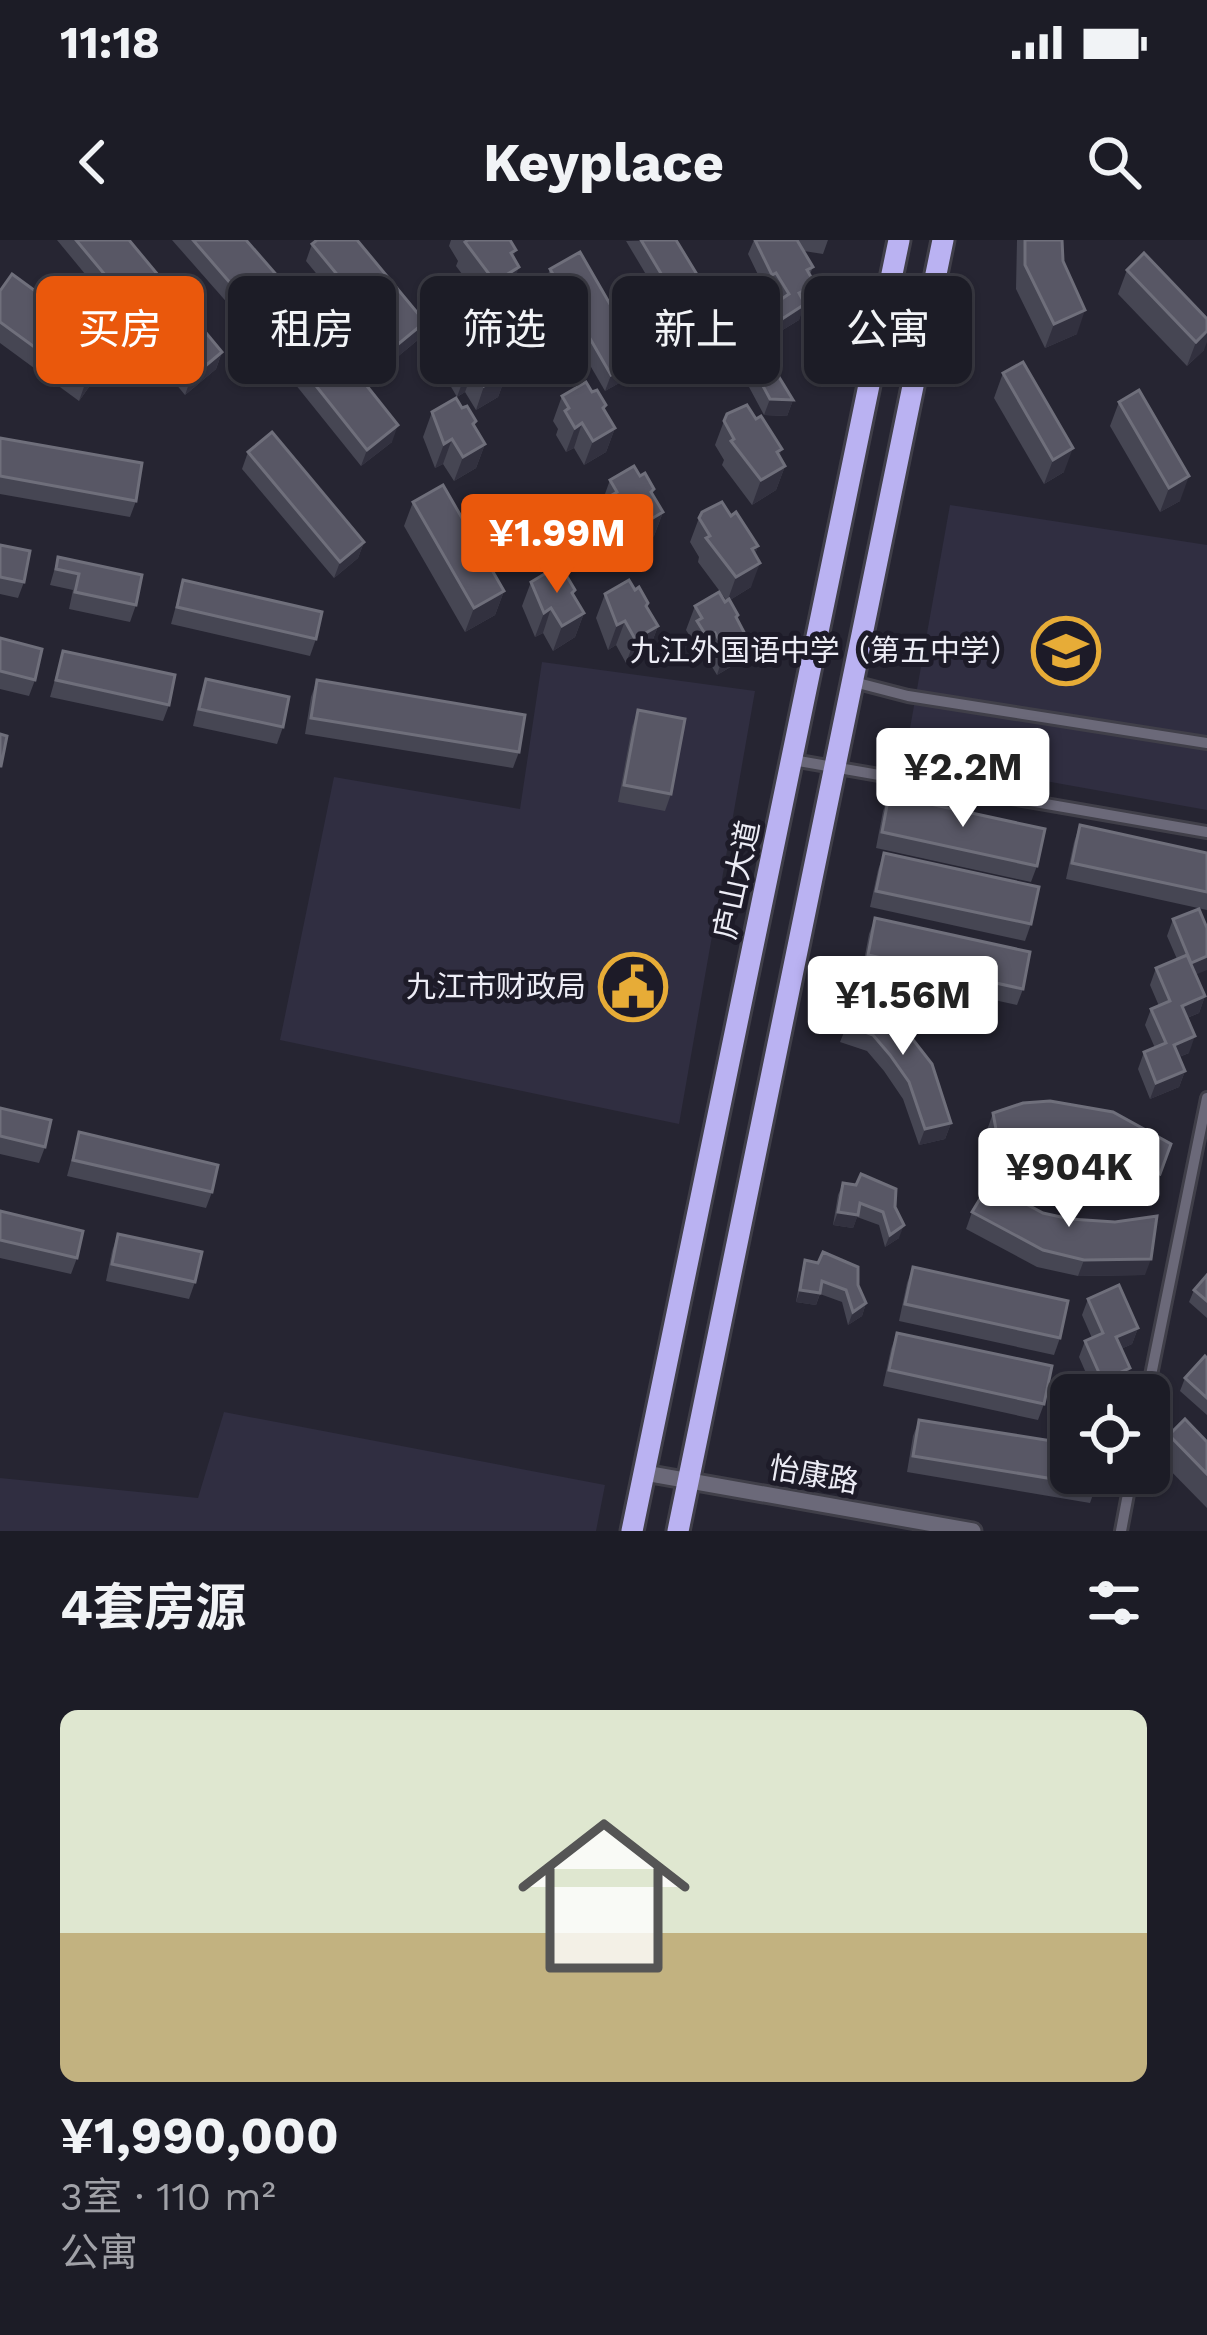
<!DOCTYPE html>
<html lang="zh">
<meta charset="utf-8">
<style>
body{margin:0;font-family:"Work Sans","Noto Sans SC",sans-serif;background:#292932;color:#f1f3f6;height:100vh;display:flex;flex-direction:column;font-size:45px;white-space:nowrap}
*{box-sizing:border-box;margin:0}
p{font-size:39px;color:#a0a1a7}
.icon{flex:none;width:66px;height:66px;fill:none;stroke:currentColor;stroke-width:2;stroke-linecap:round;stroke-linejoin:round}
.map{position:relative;height:1291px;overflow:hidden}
.side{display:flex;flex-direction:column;background:#1c1c26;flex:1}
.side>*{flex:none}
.top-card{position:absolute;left:36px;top:36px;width:1137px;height:108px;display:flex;gap:24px}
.fabs{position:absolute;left:1050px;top:1134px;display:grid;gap:24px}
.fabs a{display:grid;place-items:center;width:120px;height:120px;border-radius:18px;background:#1c1c26;box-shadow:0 3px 9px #0004,0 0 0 3px #3a3a43;font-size:60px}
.price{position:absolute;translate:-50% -102px;padding:0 27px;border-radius:12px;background:#fff;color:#222;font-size:39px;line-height:78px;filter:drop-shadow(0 3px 6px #0008)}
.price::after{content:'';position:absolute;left:50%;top:72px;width:36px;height:27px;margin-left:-18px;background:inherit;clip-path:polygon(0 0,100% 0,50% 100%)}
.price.on{background:#ea580c;color:#fff}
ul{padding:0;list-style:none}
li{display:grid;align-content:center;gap:24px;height:636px;padding:0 60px}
li span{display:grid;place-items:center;height:372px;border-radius:18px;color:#555}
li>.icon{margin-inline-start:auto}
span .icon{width:216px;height:216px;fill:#fffc;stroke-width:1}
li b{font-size:51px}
h2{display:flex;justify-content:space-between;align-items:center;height:144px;padding:0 60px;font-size:51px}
.chip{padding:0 42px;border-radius:18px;background:#1c1c26;box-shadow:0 3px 9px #0004,0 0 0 3px #3a3a43;font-size:42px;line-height:108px}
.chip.on{background:#ea580c;color:#fff}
.status{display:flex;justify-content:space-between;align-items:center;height:84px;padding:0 60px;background:#1c1c26;direction:ltr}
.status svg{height:33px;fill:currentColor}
header{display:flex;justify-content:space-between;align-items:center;height:156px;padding:0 60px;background:#1c1c26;font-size:54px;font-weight:700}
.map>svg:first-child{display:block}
</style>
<div class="status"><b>11:18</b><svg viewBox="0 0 49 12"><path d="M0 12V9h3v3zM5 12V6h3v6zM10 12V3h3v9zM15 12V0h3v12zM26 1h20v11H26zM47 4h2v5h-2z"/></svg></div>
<header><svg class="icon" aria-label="back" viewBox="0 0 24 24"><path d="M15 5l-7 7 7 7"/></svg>Keyplace<svg class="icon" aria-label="search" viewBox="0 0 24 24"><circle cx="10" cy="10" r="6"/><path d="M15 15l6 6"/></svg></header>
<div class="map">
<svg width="1207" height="1291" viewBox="0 0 1207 1291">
<rect width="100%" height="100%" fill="#262532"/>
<g fill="#302e41">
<polygon points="950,265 1207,305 1207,570 905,516"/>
<polygon points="542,422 755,451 679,884 280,800 334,537 520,569"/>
<polygon points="224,1172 605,1245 596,1291 0,1291 0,1238 198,1258"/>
</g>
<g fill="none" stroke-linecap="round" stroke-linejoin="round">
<g stroke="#403f49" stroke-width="16">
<g id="street">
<polyline points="854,442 908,456 1207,503"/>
<polyline points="793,520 1207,592"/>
<polyline points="1147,1155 1207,858"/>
<polyline points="1121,1291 1132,1233"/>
</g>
</g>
<g stroke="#403f49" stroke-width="21">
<polyline id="secondary" points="645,1233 973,1291"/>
</g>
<g stroke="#403f49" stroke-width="27">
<g id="highway">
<polyline points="632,1291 899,0"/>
<polyline points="678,1291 943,0"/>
</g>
</g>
<use href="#street" stroke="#6b6979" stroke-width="10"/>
<use href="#secondary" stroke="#6b6979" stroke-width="15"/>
<use href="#highway" stroke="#bab2f2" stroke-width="21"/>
</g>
<g fill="#464653">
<polygon points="57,0 129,0 222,112 216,129 185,155"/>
<polygon points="172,0 246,0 275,57 245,83"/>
<polygon points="451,0 510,0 510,52 486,66 456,26 458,21 449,6"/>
<polygon points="676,0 704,46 698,63 672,78 626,1"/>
<polygon points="754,0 828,0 823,14 804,11 813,27 810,34 815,44 809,59 804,63 799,80 776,94 773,103 771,124 793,160 787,176 764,175 742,134 739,119 745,103 778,61 770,49 766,51 748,14"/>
<polygon points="1017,0 1062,0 1063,21 1077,94 1045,108 1016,49"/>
<polygon points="312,4 419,99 390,123 306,21"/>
<polygon points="550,29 635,134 605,151 544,46"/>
<polygon points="1127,30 1204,110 1187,126 1118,54"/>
<polygon points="0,51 106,123 79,161 0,103"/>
<polygon points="484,97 497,110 496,114 507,133 498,157 476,170 465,152 457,157 447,140 450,134 445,125 454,101"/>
<polygon points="293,117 392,202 361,226 287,134"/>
<polygon points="1003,133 1064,232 1044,244 994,158"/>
<polygon points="592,152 606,165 604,170 615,188 606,212 584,225 574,208 566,212 556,195 558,189 553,181 562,156"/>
<polygon points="1119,162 1180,261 1160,272 1110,186"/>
<polygon points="462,168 476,181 474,186 485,204 476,228 454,241 443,224 435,228 423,197 432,172"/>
<polygon points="724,181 780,217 785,226 776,250 752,265 722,225 724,220 715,205"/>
<polygon points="0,198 136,261 130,277 0,254"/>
<polygon points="248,212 364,302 358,318 334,338 242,229"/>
<polygon points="610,240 652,253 663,272 654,296 632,309 621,291 614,296 604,279 606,273 601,265"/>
<polygon points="413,262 504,351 495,375 465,392 404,286"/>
<polygon points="731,276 758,306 755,314 751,347 730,360 738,375 737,379 747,398 739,422 717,435 706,417 698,422 688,405 691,398 686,390 695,366 727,361 698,322 699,317 690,302 699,278"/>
<polygon points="0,305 24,342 18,358 0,354"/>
<polygon points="58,317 136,365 130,382 69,369 73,350 50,345"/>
<polygon points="183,340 316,399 310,416 171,384"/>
<polygon points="531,342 573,355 584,373 575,397 553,411 543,393 535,397 522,366"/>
<polygon points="605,354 647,367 658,386 649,410 626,423 616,405 608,410 596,378"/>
<polygon points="0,398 35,440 29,456 0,449"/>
<polygon points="63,411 169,465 163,481 50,457"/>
<polygon points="206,439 283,487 277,504 193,486 200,456"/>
<polygon points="317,440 519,512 513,528 305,494 311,457"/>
<polygon points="638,470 671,554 665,571 618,562 632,487"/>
<polygon points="889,555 1037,626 1031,642 876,608 883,571"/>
<polygon points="1080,585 1207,613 1207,670 1066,639 1074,602"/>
<polygon points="884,613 1031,684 1025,701 870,667 878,630"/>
<polygon points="875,678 1023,749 1017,765 862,731 869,694"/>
<polygon points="1173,679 1205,756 1199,773 1187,778 1189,813 1179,817 1185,831 1179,847 1150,859 1138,829 1144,812 1155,808 1145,785 1151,769 1159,766 1150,745 1156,728 1177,719 1167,696"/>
<polygon points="860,753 951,883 945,899 919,905 903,859 884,831 867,811 840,802"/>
<polygon points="0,868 45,907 39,923 0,914"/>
<polygon points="993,873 1171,904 1154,950 1111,922 1075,913 1034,908 992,916 987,890"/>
<polygon points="79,892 212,952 206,968 67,936"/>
<polygon points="843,943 895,967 899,998 885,1007 879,985 857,977 853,988 833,985 838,955"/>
<polygon points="0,971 77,1018 71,1034 0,1018"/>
<polygon points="972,972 1145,1035 1078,1036 1037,1027 966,989"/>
<polygon points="118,994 195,1042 189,1059 106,1041 112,1011"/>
<polygon points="805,1020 858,1045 866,1063 862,1076 848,1085 842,1062 820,1054 816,1065 796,1062 801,1033"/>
<polygon points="913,1027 1060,1098 1054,1115 899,1081 907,1043"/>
<polygon points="1207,1035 1207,1078 1189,1062 1194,1050"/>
<polygon points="1088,1059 1138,1088 1132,1104 1121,1109 1124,1145 1115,1149 1118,1155 1075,1155 1079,1145 1089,1140 1079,1117 1085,1101 1092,1098 1082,1075"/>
<polygon points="897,1093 1044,1164 1038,1180 883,1146 891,1109"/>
<polygon points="1207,1118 1207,1175 1180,1151 1185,1138"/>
<polygon points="919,1180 1096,1246 1090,1263 907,1232 913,1196"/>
<polygon points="1169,1195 1207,1202 1207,1268 1160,1220"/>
</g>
<g fill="#32313f">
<polygon points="516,10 508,34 519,27 510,52 486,66 495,42 511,13"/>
<polygon points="281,40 275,57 245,83 251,67"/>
<polygon points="815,44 809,59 794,69 799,53"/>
<polygon points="704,46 698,63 672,78 678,62"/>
<polygon points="805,64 799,80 776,94 782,79"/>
<polygon points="1085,70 1077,94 1045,108 1054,84"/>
<polygon points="425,82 419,99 390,123 396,106"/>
<polygon points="1207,91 1207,102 1204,110 1187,126 1196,102"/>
<polygon points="112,107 106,123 79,161 85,144"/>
<polygon points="222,112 216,129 185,155 191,138"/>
<polygon points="641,118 635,134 605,151 611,135"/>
<polygon points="474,128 465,152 457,157 466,132"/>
<polygon points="507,133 498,157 476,170 484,146"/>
<polygon points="770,159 793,160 787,176 764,175"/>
<polygon points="582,183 574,208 566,212 575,188"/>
<polygon points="398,185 392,202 361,226 367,210"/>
<polygon points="615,188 606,212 584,225 593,201"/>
<polygon points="452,199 443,224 435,228 444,204"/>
<polygon points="485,204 476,228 454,241 463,217"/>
<polygon points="1073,208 1064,232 1044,244 1053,220"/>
<polygon points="782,209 774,233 785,226 776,250 752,265 761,240 777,212"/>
<polygon points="1189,236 1180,261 1160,272 1169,248"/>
<polygon points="630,267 621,291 614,296 622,272"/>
<polygon points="663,272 654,296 632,309 641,285"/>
<polygon points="364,302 358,318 334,338 340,322"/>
<polygon points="758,306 749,330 760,323 751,347 727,362 736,337 752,309"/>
<polygon points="504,351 495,375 465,392 474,368"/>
<polygon points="551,368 543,393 535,397 544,373"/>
<polygon points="584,373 575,397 553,411 562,386"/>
<polygon points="625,381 616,405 608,410 617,385"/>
<polygon points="658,386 649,410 626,423 635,399"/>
<polygon points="715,393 706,417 698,422 707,397"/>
<polygon points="747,398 739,422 717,435 725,410"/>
<polygon points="1207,716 1207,730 1185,739 1191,723"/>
<polygon points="1205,756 1199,773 1176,782 1182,766"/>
<polygon points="1195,796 1189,813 1168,821 1174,805"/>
<polygon points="1185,831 1179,847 1150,859 1156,843"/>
<polygon points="951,883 945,899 919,905 925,889"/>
<polygon points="1040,891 1081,896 1075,913 1034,908 992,916 998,900"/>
<polygon points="838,972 858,975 853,988 833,985"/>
<polygon points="904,985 899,998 885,1007 890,995"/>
<polygon points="1151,1019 1145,1035 1078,1036 1084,1020"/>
<polygon points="800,1050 820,1053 816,1065 796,1062"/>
<polygon points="866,1063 862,1076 848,1085 853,1072"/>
<polygon points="1138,1088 1132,1104 1110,1114 1116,1097"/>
<polygon points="1130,1128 1124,1145 1104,1154 1110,1137"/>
</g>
<g fill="#585765" stroke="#6f6f7b" stroke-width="3">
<polygon points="76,0 129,0 222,112 191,138"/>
<polygon points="193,0 246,0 281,40 251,67"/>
<polygon points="317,0 357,0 425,82 396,106 312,4"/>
<polygon points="468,0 510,0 516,10 511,13 519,27 495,42 465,2"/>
<polygon points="641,0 676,0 704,46 678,62"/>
<polygon points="755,0 797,0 813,27 807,30 815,44 799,53 805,64 782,79 773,103 771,124 793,160 770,159 748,118 745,103 759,74 789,54 776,33 772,35"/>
<polygon points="1025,0 1062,0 1063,21 1085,70 1054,84 1025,25"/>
<polygon points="580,12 641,118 611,135 550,29"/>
<polygon points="1144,13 1207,79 1207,91 1196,102 1127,30"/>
<polygon points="12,34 112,107 85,144 0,82 0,51"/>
<polygon points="478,87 484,97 488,94 497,110 495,112 507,133 484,146 474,128 466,132 456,116 461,113 454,101"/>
<polygon points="324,92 398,185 367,210 293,117"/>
<polygon points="1023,122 1073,208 1053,220 1003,133"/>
<polygon points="586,142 592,152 597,150 606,165 603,168 615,188 593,201 582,183 575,188 565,171 569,168 562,156"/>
<polygon points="1139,150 1189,236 1169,248 1119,162"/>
<polygon points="456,158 462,168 467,166 476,181 473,184 485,204 463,217 452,199 444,204 432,172"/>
<polygon points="747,165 756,179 761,176 782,209 777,212 785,226 761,240 731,201 734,199 724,181 727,174"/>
<polygon points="272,192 364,302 340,322 248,212"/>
<polygon points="0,198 142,223 136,261 0,236"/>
<polygon points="634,226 640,236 645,233 654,249 651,252 663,272 641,285 630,267 622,272 612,255 617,252 610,240"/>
<polygon points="443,245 504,351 474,368 413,262"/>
<polygon points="722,262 731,276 736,272 758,306 752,309 760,323 736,337 706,298 710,296 699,278 702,272"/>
<polygon points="0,305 30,311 24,342 0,337"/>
<polygon points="58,317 142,335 136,365 75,352 79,334 56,329"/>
<polygon points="556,327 562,337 566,335 575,350 572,353 584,373 562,386 551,368 544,373 531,342"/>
<polygon points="183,340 322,372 316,399 177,367"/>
<polygon points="629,340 635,350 639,347 648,363 646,366 658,386 635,399 625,381 617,385 605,354"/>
<polygon points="719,352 725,362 729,359 738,375 736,377 747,398 725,410 715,393 707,397 697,381 702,378 695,366"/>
<polygon points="0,398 42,409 35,440 0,431"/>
<polygon points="63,411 175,435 169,465 56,440"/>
<polygon points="206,439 289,457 283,487 199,469"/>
<polygon points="317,440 525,475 519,512 311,478"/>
<polygon points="638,470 685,479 671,554 624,545"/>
<polygon points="0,494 7,496 1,526 0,526"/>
<polygon points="889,555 1045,589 1037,626 882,592"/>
<polygon points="1080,585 1207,613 1207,652 1072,623"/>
<polygon points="884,613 1039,647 1031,684 876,651"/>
<polygon points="1199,669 1207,688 1207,716 1191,723 1173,679"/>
<polygon points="875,678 1030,712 1023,749 868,715"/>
<polygon points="1187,715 1205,756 1182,766 1195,796 1174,805 1185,831 1156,843 1144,812 1166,803 1151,769 1170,761 1156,728"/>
<polygon points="860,753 893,774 932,824 951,883 925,889 909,842 890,815 873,795 846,785"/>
<polygon points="1050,861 1113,872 1171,904 1160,934 1117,906 1081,896 1040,891 998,900 993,873 1023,863"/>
<polygon points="0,868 51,880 45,907 0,896"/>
<polygon points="79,892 218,925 212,952 73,920"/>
<polygon points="861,934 896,949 895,967 904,985 890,995 883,972 860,963 858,975 838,972 843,943 856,945"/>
<polygon points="989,944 1043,973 1070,979 1115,982 1157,976 1151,1019 1084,1020 1043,1010 972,972"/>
<polygon points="0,971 83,991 77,1018 0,1000"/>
<polygon points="118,994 202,1012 195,1042 112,1024"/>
<polygon points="823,1012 858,1027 858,1045 866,1063 853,1072 846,1050 822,1041 820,1053 800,1050 805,1020 818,1023"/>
<polygon points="913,1027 1068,1061 1060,1098 905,1064"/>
<polygon points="1207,1035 1207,1061 1194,1050"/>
<polygon points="1119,1045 1138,1088 1116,1097 1130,1128 1110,1137 1118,1155 1083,1155 1079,1145 1100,1135 1085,1101 1103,1093 1088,1059"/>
<polygon points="897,1093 1052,1126 1044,1164 889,1130"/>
<polygon points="1205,1116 1207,1118 1207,1158 1185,1138"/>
<polygon points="1185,1179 1207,1202 1207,1234 1169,1195"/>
<polygon points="919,1180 1071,1204 1071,1233 1099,1233 1096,1246 913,1216"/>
</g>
<defs>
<g id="school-ring" transform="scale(3.45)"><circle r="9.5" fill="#1d1b28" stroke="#e7ac37" stroke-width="1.5"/><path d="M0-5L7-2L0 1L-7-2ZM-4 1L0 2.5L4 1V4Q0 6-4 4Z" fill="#e7ac37"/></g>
<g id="civic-ring" transform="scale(3.45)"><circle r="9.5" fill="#1d1b28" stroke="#e7ac37" stroke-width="1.5"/><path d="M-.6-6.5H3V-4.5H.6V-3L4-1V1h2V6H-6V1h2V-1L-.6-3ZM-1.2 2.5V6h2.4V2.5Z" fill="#e7ac37"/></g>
</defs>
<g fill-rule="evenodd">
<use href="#school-ring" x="1066" y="411"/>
<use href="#civic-ring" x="633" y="747"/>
</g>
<g text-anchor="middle" stroke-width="10" stroke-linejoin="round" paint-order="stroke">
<g font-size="30" fill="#ececf5" stroke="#1d1b28" text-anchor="end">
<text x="1020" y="421">九江外国语中学（第五中学）</text>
<text x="586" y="757">九江市财政局</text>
</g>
<g font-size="30" fill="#ececf5" stroke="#1d1b28">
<text transform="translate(737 640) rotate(-78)" y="10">庐山大道</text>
<text transform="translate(814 1235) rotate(10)" y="10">怡康路</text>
</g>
</g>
</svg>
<div class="fabs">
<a><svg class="icon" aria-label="locate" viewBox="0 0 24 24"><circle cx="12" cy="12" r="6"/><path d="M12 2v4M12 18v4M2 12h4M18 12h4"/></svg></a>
</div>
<b class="price on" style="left:557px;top:356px">¥1.99M</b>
<b class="price" style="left:963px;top:590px">¥2.2M</b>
<b class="price" style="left:903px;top:818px">¥1.56M</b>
<b class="price" style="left:1069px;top:990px">¥904K</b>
<div class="top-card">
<a class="chip on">买房</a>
<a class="chip">租房</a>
<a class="chip">筛选</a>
<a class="chip">新上</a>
<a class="chip">公寓</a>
</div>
</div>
<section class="side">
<h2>4套房源<svg class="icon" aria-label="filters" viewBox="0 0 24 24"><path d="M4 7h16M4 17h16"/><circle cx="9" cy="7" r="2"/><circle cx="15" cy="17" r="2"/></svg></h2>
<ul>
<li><span style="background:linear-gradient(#dfe7d0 60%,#c2b280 0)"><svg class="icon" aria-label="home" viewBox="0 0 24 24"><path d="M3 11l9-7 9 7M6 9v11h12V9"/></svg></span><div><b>¥1,990,000</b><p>3室 · 110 m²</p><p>公寓</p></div></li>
</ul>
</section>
